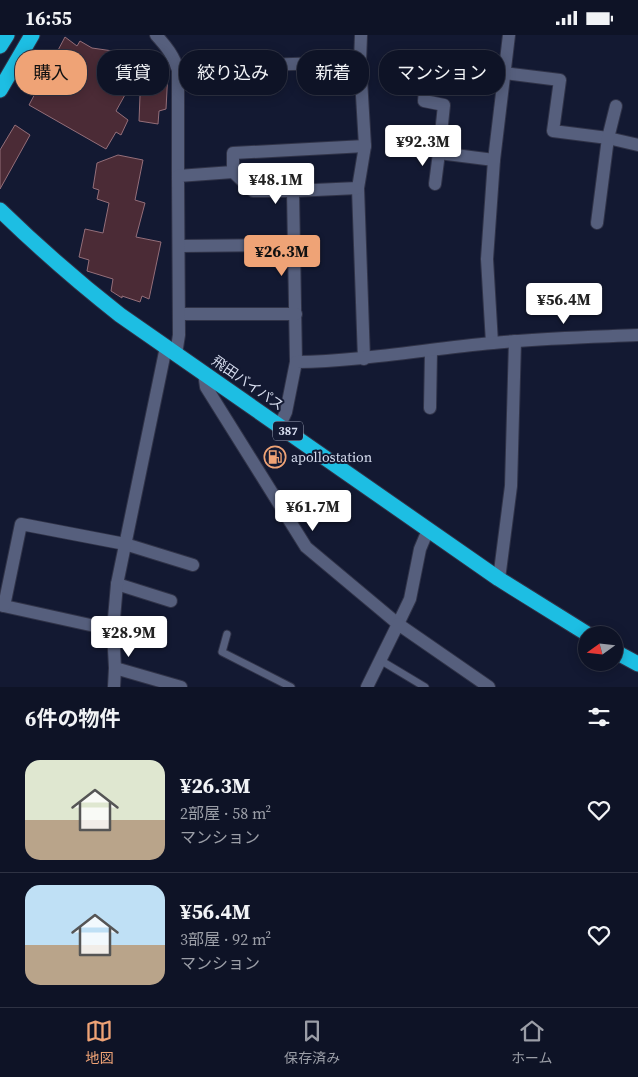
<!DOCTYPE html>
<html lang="ja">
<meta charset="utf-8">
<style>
body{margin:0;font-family:"Source Serif 4","Noto Sans JP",serif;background:#1c2032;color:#f1f3f6;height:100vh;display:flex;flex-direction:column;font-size:19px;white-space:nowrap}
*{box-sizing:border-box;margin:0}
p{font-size:16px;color:#9b9ea7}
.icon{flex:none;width:28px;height:28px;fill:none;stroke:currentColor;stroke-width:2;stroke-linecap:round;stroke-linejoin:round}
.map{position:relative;height:652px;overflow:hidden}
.sheet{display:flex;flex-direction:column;background:#0e1326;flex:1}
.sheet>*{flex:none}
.banner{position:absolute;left:15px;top:15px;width:609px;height:45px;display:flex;gap:10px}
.needle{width:32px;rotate:255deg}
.fabs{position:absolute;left:578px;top:591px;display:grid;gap:10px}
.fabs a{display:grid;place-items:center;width:45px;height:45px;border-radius:50%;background:#0e1326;box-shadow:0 2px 12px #0003,0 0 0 1px #2e3243;font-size:25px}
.price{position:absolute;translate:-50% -42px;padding:0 11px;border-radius:5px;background:#fff;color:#222;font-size:16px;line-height:32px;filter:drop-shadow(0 1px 2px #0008)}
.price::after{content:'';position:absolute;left:50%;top:30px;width:15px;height:11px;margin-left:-8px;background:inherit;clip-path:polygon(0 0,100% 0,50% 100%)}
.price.current{background:#efa376;color:#111}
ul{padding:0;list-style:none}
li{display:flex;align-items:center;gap:15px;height:125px;padding:0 25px}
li+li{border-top:1px solid #2e3243}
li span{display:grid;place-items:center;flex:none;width:140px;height:100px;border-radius:15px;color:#555}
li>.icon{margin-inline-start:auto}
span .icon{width:60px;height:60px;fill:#fffc;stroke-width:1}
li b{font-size:21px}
h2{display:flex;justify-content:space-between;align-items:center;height:60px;padding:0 25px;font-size:21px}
.tag{padding:0 18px;border-radius:20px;background:#0e1326;box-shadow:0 2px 12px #0003,0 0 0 1px #2e3243;font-size:18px;line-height:45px}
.tag.current{background:#efa376;color:#111}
.status{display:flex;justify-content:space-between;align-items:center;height:35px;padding:0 25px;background:#0e1326;direction:ltr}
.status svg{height:14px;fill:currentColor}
.menu{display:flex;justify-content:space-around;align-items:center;height:70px;border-top:1px solid #2e3243;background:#0e1326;font-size:14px;color:#9b9ea7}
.menu a{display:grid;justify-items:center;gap:2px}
.menu .current{color:#efa376}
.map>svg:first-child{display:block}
</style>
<div class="status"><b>16:55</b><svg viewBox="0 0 49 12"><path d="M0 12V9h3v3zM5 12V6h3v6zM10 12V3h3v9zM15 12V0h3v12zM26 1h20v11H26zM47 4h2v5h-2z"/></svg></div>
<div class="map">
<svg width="638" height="652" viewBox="0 0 638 652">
<rect width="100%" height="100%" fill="#131932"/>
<g fill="#4b2b36" stroke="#936e79">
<polygon points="65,2 77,11 80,6 92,13 120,17 114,27 136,40 116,76 128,85 121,100 116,97 106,114 29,70"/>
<polygon points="141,35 168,36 166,74 159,76 158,89 139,86"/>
<polygon points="15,90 30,100 0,154 0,115"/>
<polygon points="118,120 143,125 135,165 145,168 136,202 161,207 149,264 142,261 140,267 122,261 122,263 111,256 113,244 87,236 89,225 79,222 85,194 103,198 109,168 97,164 99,155 93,153 97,128"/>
</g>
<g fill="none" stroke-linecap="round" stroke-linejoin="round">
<g stroke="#303348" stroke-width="9">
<g id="lane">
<polyline points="227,599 222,617 291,652"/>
<polyline points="380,625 425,652"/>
</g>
</g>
<g stroke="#303348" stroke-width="14">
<g id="street">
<path d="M156,0C166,11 174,21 178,35V141"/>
<polyline points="428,25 424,66 444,70 439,118 494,125"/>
<polyline points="504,38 560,45 553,96 608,103 638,110"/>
<polyline points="258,49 259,30 360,27"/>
<polyline points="233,137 233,118 365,111"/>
<polyline points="435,149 439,118"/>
<polyline points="358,153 364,324"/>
<polyline points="293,156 296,327"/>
<polyline points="597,188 608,103 616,71"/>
<polyline points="180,211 295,210"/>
<polyline points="179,279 296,279"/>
<polyline points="492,308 487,224 494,125 509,0"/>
<polyline points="176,319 179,300 178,141 233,137 253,156 293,156 358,153 365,111 360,27 361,0"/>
<polyline points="204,338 206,352 306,512 398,589 410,564 420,514 428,495"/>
<polyline points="430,373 431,316"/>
<path d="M280,390L286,377L296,327C362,326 427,314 493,308C541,303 590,302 638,300"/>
<polyline points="499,544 511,451 515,306"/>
<polyline points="117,549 171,566"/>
<polyline points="0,570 113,595"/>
<polyline points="4,571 21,489 125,509 193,530"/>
<polyline points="115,633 181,652"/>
<polyline points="114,652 115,633 113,595 117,549 166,312"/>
<polyline points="367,652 398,589 489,652"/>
</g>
</g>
<g stroke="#303348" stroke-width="17">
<g id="highway">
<polyline points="0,11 7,0"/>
<polyline points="0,55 32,0"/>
<path d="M0,175C38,212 78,247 120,280L499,544L589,600"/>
<polyline points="614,616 638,629"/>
</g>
</g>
<use href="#lane" stroke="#565f7d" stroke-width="7"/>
<use href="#street" stroke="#565f7d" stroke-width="12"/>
<use href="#highway" stroke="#1dbee3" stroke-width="15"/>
</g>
<defs>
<g id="fuel-ring" transform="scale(1.125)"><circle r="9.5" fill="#131932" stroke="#efa376" stroke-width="1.5"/><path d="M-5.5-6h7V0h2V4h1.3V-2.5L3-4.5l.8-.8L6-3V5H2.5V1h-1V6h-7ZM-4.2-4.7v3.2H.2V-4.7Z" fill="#efa376"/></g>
</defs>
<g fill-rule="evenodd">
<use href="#fuel-ring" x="275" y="422"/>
</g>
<g text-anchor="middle" stroke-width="4" stroke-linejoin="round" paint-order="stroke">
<rect fill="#131932" stroke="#9ba1b5" stroke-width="1" x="273" y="386.5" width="30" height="19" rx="4"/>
<g font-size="12" font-weight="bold" fill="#d5dbed">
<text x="288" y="400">387</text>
</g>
<g font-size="14" fill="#d5dbed" stroke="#131932">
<text transform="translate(248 348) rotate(35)" y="5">飛田バイパス</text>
</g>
<g font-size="14" fill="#d5dbed" stroke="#131932" text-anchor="start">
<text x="291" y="427">apollostation</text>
</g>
</g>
</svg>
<div class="fabs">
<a><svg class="needle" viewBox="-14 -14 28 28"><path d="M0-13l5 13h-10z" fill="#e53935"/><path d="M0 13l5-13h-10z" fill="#9b9ea7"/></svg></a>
</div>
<b class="price" style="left:423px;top:132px">¥92.3M</b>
<b class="price" style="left:276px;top:170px">¥48.1M</b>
<b class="price current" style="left:282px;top:242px">¥26.3M</b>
<b class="price" style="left:564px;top:290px">¥56.4M</b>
<b class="price" style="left:313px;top:497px">¥61.7M</b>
<b class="price" style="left:129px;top:623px">¥28.9M</b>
<div class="banner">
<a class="tag current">購入</a>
<a class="tag">賃貸</a>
<a class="tag">絞り込み</a>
<a class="tag">新着</a>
<a class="tag">マンション</a>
</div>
</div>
<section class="sheet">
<h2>6件の物件<svg class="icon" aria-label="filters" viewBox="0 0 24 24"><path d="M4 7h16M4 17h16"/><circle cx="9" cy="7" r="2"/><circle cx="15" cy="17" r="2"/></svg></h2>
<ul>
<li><span style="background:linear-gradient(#dfe7d0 60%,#b9a48a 0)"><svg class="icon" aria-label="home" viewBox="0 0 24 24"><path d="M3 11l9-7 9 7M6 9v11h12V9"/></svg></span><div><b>¥26.3M</b><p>2部屋 · 58 m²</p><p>マンション</p></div><svg class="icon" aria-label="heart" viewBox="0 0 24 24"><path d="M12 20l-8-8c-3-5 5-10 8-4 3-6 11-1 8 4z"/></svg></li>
<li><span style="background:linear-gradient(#bfe0f5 60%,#b9a48a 0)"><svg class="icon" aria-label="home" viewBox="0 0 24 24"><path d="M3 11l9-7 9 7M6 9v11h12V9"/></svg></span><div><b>¥56.4M</b><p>3部屋 · 92 m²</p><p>マンション</p></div><svg class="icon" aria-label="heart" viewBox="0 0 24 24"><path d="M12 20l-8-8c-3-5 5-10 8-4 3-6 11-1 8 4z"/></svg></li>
</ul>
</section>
<nav class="menu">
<a class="current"><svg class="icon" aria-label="map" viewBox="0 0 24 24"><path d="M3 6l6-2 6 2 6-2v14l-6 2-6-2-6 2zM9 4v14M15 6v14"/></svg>地図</a>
<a><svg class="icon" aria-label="saved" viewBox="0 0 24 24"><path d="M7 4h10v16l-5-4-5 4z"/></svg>保存済み</a>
<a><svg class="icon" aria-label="home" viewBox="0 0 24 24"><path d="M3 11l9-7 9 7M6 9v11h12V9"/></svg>ホーム</a>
</nav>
